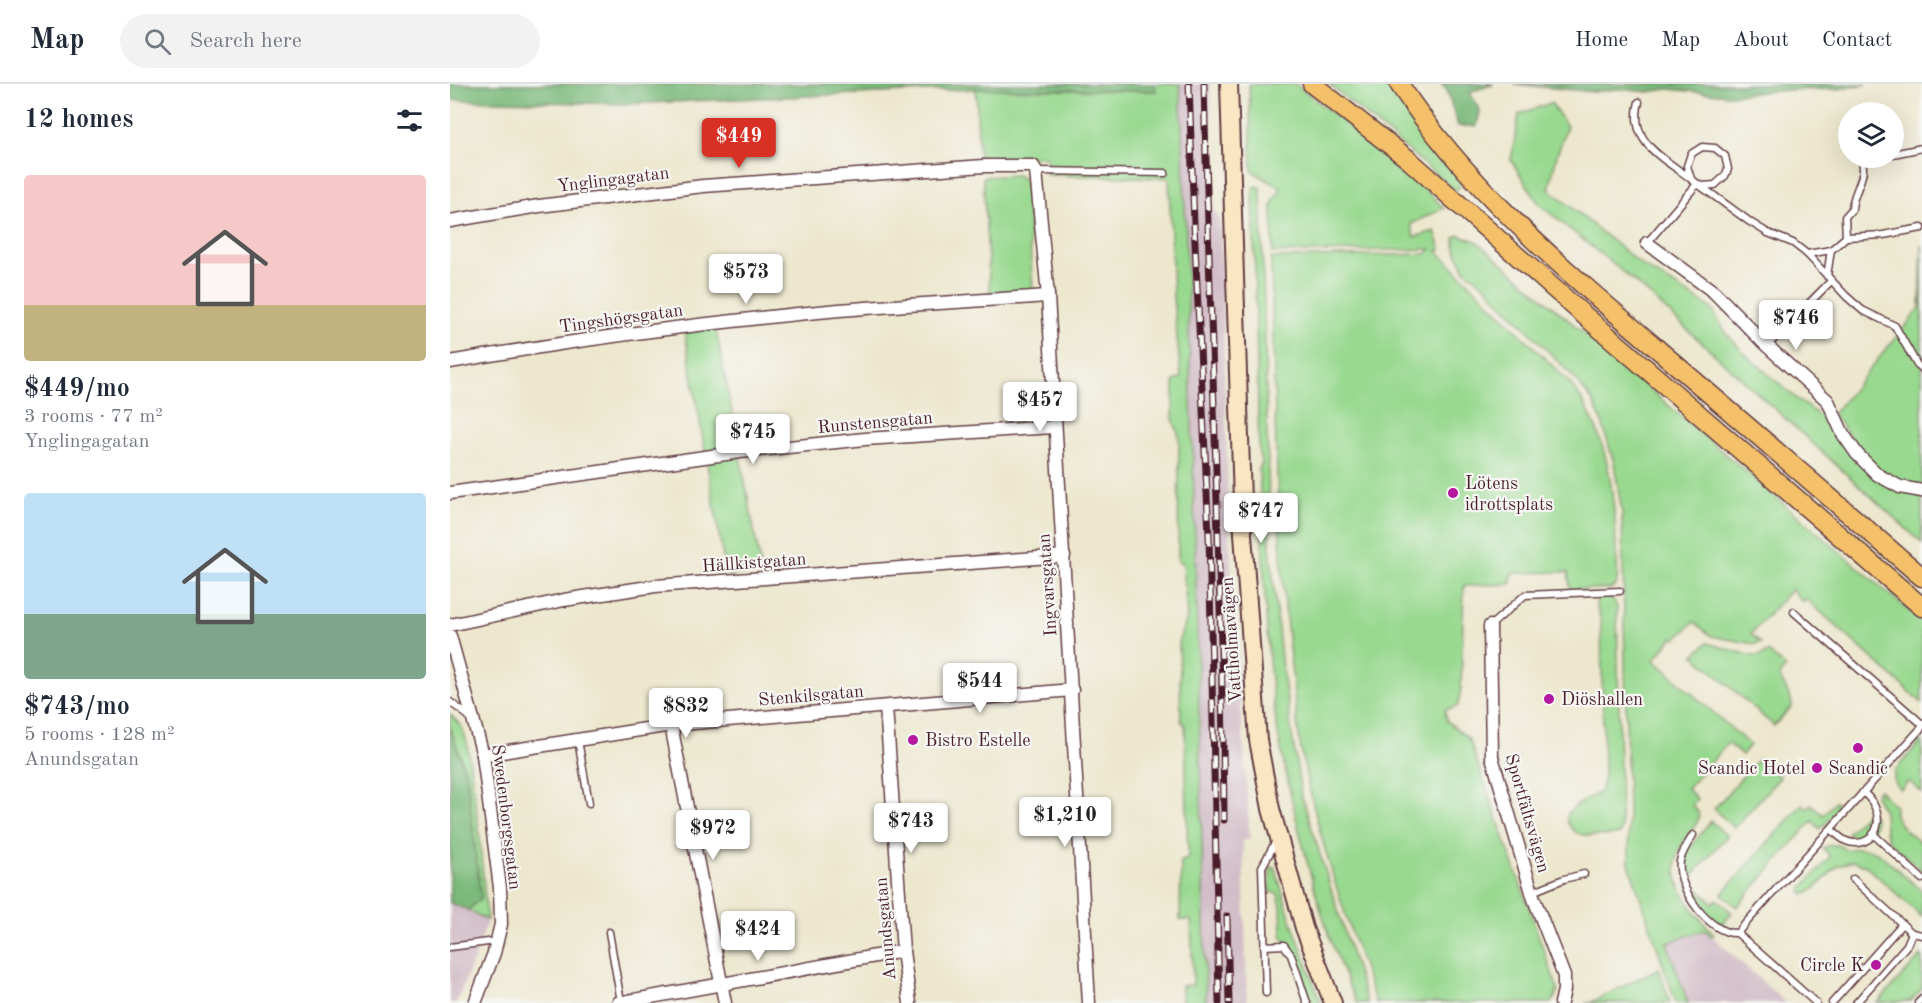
<!DOCTYPE html>
<meta charset="utf-8">
<style>
body{margin:0;font-family:"Old Standard TT",serif;background:#f2f2f3;color:#1f2937;height:100vh;display:flex;flex-direction:column;font-size:22px;white-space:nowrap}
*{box-sizing:border-box;margin:0}
p{font-size:20px;color:#747a83}
.icon{flex:none;width:33px;height:33px;fill:none;stroke:currentColor;stroke-width:2;stroke-linecap:round;stroke-linejoin:round}
.map{position:relative;flex:1;overflow:hidden}
.panel{display:flex;flex-direction:column;background:#fff;width:450px}
.panel>*{flex:none}
.tools{position:absolute;left:1388px;top:18px;display:grid;gap:12px}
.tools a{display:grid;place-items:center;width:66px;height:66px;border-radius:50%;background:#fff;box-shadow:0 6px 24px #0002;font-size:30px}
.price{position:absolute;translate:-50% -51px;padding:0 14px;border-radius:6px;background:#fff;color:#222;font-size:20px;line-height:39px;filter:drop-shadow(0 2px 3px #0008)}
.price::after{content:'';position:absolute;left:50%;top:36px;width:18px;height:14px;margin-left:-9px;background:inherit;clip-path:polygon(0 0,100% 0,50% 100%)}
.price.selected{background:#d93025;color:#fff}
ul{padding:0;list-style:none}
li{display:grid;align-content:center;gap:12px;height:318px;padding:0 24px}
li span{display:grid;place-items:center;height:186px;border-radius:6px;color:#555}
li>.icon{margin-inline-start:auto}
span .icon{width:108px;height:108px;fill:#fffc;stroke-width:1}
li b{font-size:26px}
h2{display:flex;justify-content:space-between;align-items:center;height:72px;padding:0 24px;font-size:26px}
header{display:flex;align-items:center;gap:36px;box-sizing:border-box;height:84px;padding:0 30px;background:#fff;border-bottom:2px solid #e0e1e3}
header strong{font-size:28px}
nav{display:flex;gap:33px;margin-inline-start:auto;font-size:21px}
.search{width:420px;height:54px;background:#f2f2f3;display:flex;align-items:center;gap:15px;box-sizing:border-box;padding:0 21px;border-radius:33px;color:#747a83;font-size:22px}
main{display:flex;flex:1;min-height:0}
.map>svg:first-child{display:block}
</style>
<header>
<strong>Map</strong>
<div class="search"><svg class="icon" aria-label="search" viewBox="0 0 24 24"><circle cx="10" cy="10" r="6"/><path d="M15 15l6 6"/></svg>Search here</div>
<nav><a>Home</a><a>Map</a><a>About</a><a>Contact</a></nav>
</header>
<main>
<section class="panel">
<h2>12 homes<svg class="icon" aria-label="filters" viewBox="0 0 24 24"><path d="M4 7h16M4 17h16"/><circle cx="9" cy="7" r="2"/><circle cx="15" cy="17" r="2"/></svg></h2>
<ul>
<li><span style="background:linear-gradient(#f6c9c9 70%,#c2b280 0)"><svg class="icon" aria-label="home" viewBox="0 0 24 24"><path d="M3 11l9-7 9 7M6 9v11h12V9"/></svg></span><div><b>$449/mo</b><p>3 rooms · 77 m²</p><p>Ynglingagatan</p></div></li>
<li><span style="background:linear-gradient(#bfe0f5 65%,#7fa58c 0)"><svg class="icon" aria-label="home" viewBox="0 0 24 24"><path d="M3 11l9-7 9 7M6 9v11h12V9"/></svg></span><div><b>$743/mo</b><p>5 rooms · 128 m²</p><p>Anundsgatan</p></div></li>
</ul>
</section>
<div class="map">
<svg width="1472" height="919" viewBox="0 0 1472 919">
<rect width="100%" height="100%" fill="#f6f6f2"/>
<filter id="ink" filterUnits="userSpaceOnUse"><feTurbulence type="fractalNoise" baseFrequency=".0167" numOctaves="2"/><feDisplacementMap in="SourceGraphic" scale="12" xChannelSelector="R" yChannelSelector="G"/><feConvolveMatrix kernelMatrix="1 2 1 2 8 2 1 2 1" color-interpolation-filters="sRGB"/></filter>
<filter id="wash" filterUnits="userSpaceOnUse"><feTurbulence type="fractalNoise" baseFrequency=".008" numOctaves="4" result="noise"/><feDisplacementMap in="SourceGraphic" scale="24" xChannelSelector="R" yChannelSelector="G"/><feGaussianBlur stdDeviation="1.35" result="paint"/><feColorMatrix in="noise" values="0 0 0 0 0 0 0 0 0 0 0 0 0 0 0 0 0 1.4 0 .05"/><feComposite in="paint" operator="in"/></filter>
<g filter="url(#wash)">
<rect width="100%" height="100%" fill="#ede7ce"/>
<g fill="#d2bdc8">
<polygon points="730,0 760,0 763,126 770,134 779,449 800,754 793,757 797,919 756,919 749,582 734,93"/>
<polygon points="0,819 18,826 37,836 29,863 6,919 0,919"/>
<polygon points="1254,845 1336,919 1238,919 1217,859 1252,848"/>
</g>
<g fill="#98d98f" stroke="#717c5d" stroke-width="1.5">
<polygon points="705,0 730,0 734,93 743,375 756,919 732,919 732,902 743,901 741,836 730,836 731,777 738,775 735,641 731,637 729,556 737,534 733,479 728,478 729,352 723,335 724,297 731,294 723,213 719,94 597,91 597,73 529,74 526,5 705,7"/>
<path d="M799,0H846L974,104L994,124L961,140L964,153L985,147L991,165L987,167L1119,298C1157,344 1165,407 1166,465C1167,476 1169,491 1166,502L1160,505H1120L1118,488L1062,489L1061,500L1014,502L1011,604L1008,622L995,626L997,637L1019,655L1108,906L1102,919H926C897,838 869,757 852,671C846,642 845,611 841,581C825,446 825,310 821,174L975,170L981,165L823,169L822,120L831,104L802,87Z"/>
<polygon points="879,0 939,0 966,41 1013,96 1006,107"/>
<polygon points="1101,19 1117,42 1107,71 1099,105 1193,182 1261,224 1277,250 1295,270 1347,315 1370,332 1379,329 1399,368 1472,410 1472,459 1185,198 1089,120 1061,76 1069,30"/>
<path d="M565,91C573,92 575,96 576,103L583,206L540,209L533,93Z"/>
<path d="M807,102L811,104L820,462L831,576L851,710L917,919H907C880,864 864,806 849,746C840,708 830,669 825,630C814,549 814,466 809,385L812,380L809,370L803,104Z"/>
<path d="M1009,151L1026,157L1472,538V619L1356,515L1352,518L1342,505L1301,550L1311,559L1304,560L1261,552L1244,538L1226,555L1223,553L1204,576L1300,661L1292,671L1278,659L1237,705L1247,715L1242,721L1248,728L1249,734C1245,745 1237,753 1231,763C1214,796 1243,827 1264,850L1262,852L1254,846L1217,859L1238,919H1226L1179,780L1172,428L1164,379L1151,335L1142,316L1126,296L1034,201L1015,186L1006,167L1004,154Z"/>
<polygon points="1472,160 1472,407 1432,395 1383,330 1470,224"/>
<polygon points="265,240 312,488 276,491 234,244"/>
<path d="M1148,513H1159L1164,517L1167,523L1171,745L1170,749L1166,751C1150,751 1125,757 1118,739C1116,734 1117,730 1121,726C1129,718 1141,713 1150,708L1154,694L1151,536L1146,520Z"/>
<polygon points="1257,559 1303,572 1310,572 1318,568 1336,584 1329,591 1341,615 1342,622 1324,642 1244,571"/>
<polygon points="0,630 12,643 17,658 29,747 37,836 18,826 31,814 17,693 0,643"/>
<path d="M1472,656V709L1459,697L1451,705C1444,701 1443,693 1445,686Z"/>
<polygon points="1309,674 1330,693 1284,744 1264,725"/>
<path d="M1429,706L1445,722C1441,738 1461,750 1472,760V787L1438,756L1435,747L1434,727L1425,712L1427,707Z"/>
<polygon points="1385,718 1391,724 1370,745 1362,737 1287,823 1272,810 1352,720 1357,724 1361,720 1373,731"/>
<path d="M1419,726C1435,742 1415,761 1397,749Z"/>
<polygon points="1261,737 1277,752 1242,792 1233,781 1238,766"/>
<path d="M1381,761H1387L1398,766C1407,762 1422,765 1430,770L1472,807V833L1416,782L1403,777L1387,782L1367,803L1354,811L1351,808L1352,804L1380,773L1373,764Z"/>
<polygon points="820,783 825,784 840,833 871,919 862,919 842,865 832,853 831,822 828,810 820,808"/>
<path d="M1237,796L1263,819L1267,815L1282,829L1272,841C1256,829 1240,817 1237,796Z"/>
<polygon points="1472,871 1472,905 1461,917 1427,919"/>
<polygon points="1209,884 1220,919 1135,919 1140,919"/>
</g>
<g fill="#7ab97a" stroke="#626c52" stroke-width="1.5">
<polygon points="0,0 705,0 706,7 526,5 175,20 0,16"/>
<polygon points="991,0 1044,0 1020,8 1030,27 1027,42 1008,42 997,6"/>
<polygon points="1063,0 1417,0 1389,5 1338,6 1278,11 1218,5 1198,8 1168,5 1144,8"/>
<polygon points="0,643 17,693 31,814 18,826 0,819"/>
</g>
</g>
<g filter="url(#ink)">
<g fill="none" stroke-linecap="round" stroke-linejoin="round">
<g stroke="#623d43" stroke-width="9">
<g id="lane">
<path d="M1189,18C1178,58 1213,74 1240,94"/>
<polyline points="1443,70 1472,64"/>
<polyline points="586,87 715,89"/>
<polyline points="1252,102 1265,101 1275,92 1278,85 1275,72 1265,64 1252,63 1241,70 1237,82 1241,95 1300,138 1318,149 1343,159 1357,170 1396,212 1412,226 1445,242 1467,281 1472,285"/>
<polyline points="1396,153 1433,151 1472,144"/>
<polyline points="1197,159 1247,100"/>
<path d="M1357,170L1381,166L1396,153L1395,133L1402,125C1402,108 1420,89 1410,74"/>
<polyline points="1377,192 1381,166"/>
<polyline points="1317,262 1381,197"/>
<polyline points="1344,528 1472,640"/>
<polyline points="1040,542 1075,511 1170,507"/>
<polyline points="0,618 20,633"/>
<polyline points="128,656 139,719"/>
<path d="M1381,745C1385,749 1390,754 1396,757C1424,768 1442,732 1413,708"/>
<polyline points="1423,750 1472,795"/>
<path d="M1243,751C1238,759 1232,768 1230,777C1226,804 1260,851 1287,849L1366,919"/>
<polyline points="1403,795 1462,849 1472,851"/>
<polyline points="1082,808 1114,795 1134,790"/>
<polyline points="159,848 171,918"/>
<polyline points="1287,849 1472,643"/>
<polyline points="814,862 834,861 841,871 857,919"/>
<polyline points="0,863 46,857"/>
<polyline points="816,909 812,783 826,757"/>
<polyline points="1382,919 1452,840"/>
<polyline points="1406,919 1457,861 1462,849"/>
<polyline points="1468,919 1472,915"/>
</g>
</g>
<g stroke="#623d43" stroke-width="15">
<g id="street">
<polyline points="0,137 89,122 253,102 534,82 583,82 586,87 598,212 639,919"/>
<polyline points="1197,159 1264,208 1315,260 1378,317 1393,350 1407,370 1428,391 1450,403 1472,407"/>
<path d="M0,278C129,255 259,238 389,226C458,220 529,217 598,212"/>
<polyline points="0,409 290,368 415,355 604,343"/>
<polyline points="0,541 114,516 205,502 614,472"/>
<polyline points="1040,542 1042,673 1084,815 1114,892 1114,906 1111,919"/>
<polyline points="0,552 33,671 50,804 51,840 44,869 25,919"/>
<polyline points="436,623 453,867 460,919"/>
<polyline points="221,641 275,919"/>
<polyline points="33,671 221,641 622,606"/>
<polyline points="168,919 453,867"/>
</g>
</g>
<g stroke="#623d43" stroke-width="20">
<polyline id="secondary" points="779,0 793,450 808,656 821,725 854,844 883,919"/>
</g>
<g stroke="#623d43" stroke-width="21">
<g id="primary">
<polyline points="862,0 958,75 1127,225 1472,523"/>
<path d="M949,0C1018,105 1116,187 1211,268C1298,343 1386,418 1472,493"/>
</g>
</g>
<use href="#lane" stroke="#fff" stroke-width="6"/>
<use href="#street" stroke="#fff" stroke-width="12"/>
<use href="#secondary" stroke="#fbe6c3" stroke-width="16"/>
<use href="#primary" stroke="#f4c16a" stroke-width="18"/>
<g stroke="#4a1f2b" stroke-width="7">
<g id="rail">
<polyline points="739,0 744,139 759,451 769,919"/>
<path d="M754,0C760,245 772,491 774,736"/>
<polyline points="777,832 779,919"/>
</g>
</g>
<use href="#rail" stroke="#f6f6f2" stroke-width="4.5" stroke-dasharray="14" stroke-linecap="butt"/>
</g>
</g>
<g fill="#b5179e" stroke="#f6f6f2" stroke-width="2">
<circle cx="1003" cy="409" r="6"/>
<circle cx="1099" cy="615" r="6"/>
<circle cx="463" cy="656" r="6"/>
<circle cx="1408" cy="664" r="6"/>
<circle cx="1367" cy="684" r="6"/>
<circle cx="1426" cy="881" r="6"/>
</g>
<g text-anchor="middle" stroke-width="4.5" stroke-linejoin="round" paint-order="stroke">
<g font-size="18" fill="#4a1f2b" stroke="#f6f6f2">
<text transform="translate(163 95) rotate(-7)" y="6">Ynglingagatan</text>
<text transform="translate(171 234) rotate(-8)" y="6">Tingshögsgatan</text>
<text transform="translate(425 338) rotate(-5)" y="6">Runstensgatan</text>
<text transform="translate(304 478) rotate(-4)" y="6">Hällkistgatan</text>
<text transform="translate(597 501) rotate(-94)" y="6">Ingvarsgatan</text>
<text transform="translate(781 556) rotate(-94)" y="6">Vattholmavägen</text>
<text transform="translate(361 611) rotate(-5)" y="6">Stenkilsgatan</text>
<text transform="translate(1078 729) rotate(74)" y="6">Sportfältsvägen</text>
<text transform="translate(57 733) rotate(83)" y="6">Swedenborgsgatan</text>
<text transform="translate(435 845) rotate(-95)" y="6">Anundsgatan</text>
</g>
<g font-size="18" fill="#4a1f2b" stroke="#f6f6f2" text-anchor="start">
<text x="1015" y="405">Lötens<tspan x="1015" dy="21">idrottsplats</tspan></text>
<text x="1111" y="621">Diöshallen</text>
<text x="475" y="662">Bistro Estelle</text>
<text x="1355" y="690" text-anchor="end">Scandic Hotel</text>
<text x="1408" y="690" text-anchor="middle">Scandic</text>
<text x="1414" y="887" text-anchor="end">Circle K</text>
</g>
</g>
</svg>
<div class="tools">
<a><svg class="icon" aria-label="layers" viewBox="0 0 24 24"><path d="M12 4l9 5-9 5-9-5zM3 14l9 5 9-5"/></svg></a>
</div>
<b class="price selected" style="left:289px;top:85px">$449</b>
<b class="price" style="left:296px;top:221px">$573</b>
<b class="price" style="left:1346px;top:267px">$746</b>
<b class="price" style="left:590px;top:349px">$457</b>
<b class="price" style="left:303px;top:381px">$745</b>
<b class="price" style="left:811px;top:460px">$747</b>
<b class="price" style="left:530px;top:630px">$544</b>
<b class="price" style="left:236px;top:655px">$832</b>
<b class="price" style="left:615px;top:764px">$1,210</b>
<b class="price" style="left:461px;top:770px">$743</b>
<b class="price" style="left:263px;top:777px">$972</b>
<b class="price" style="left:308px;top:878px">$424</b>
</div>
</main>
